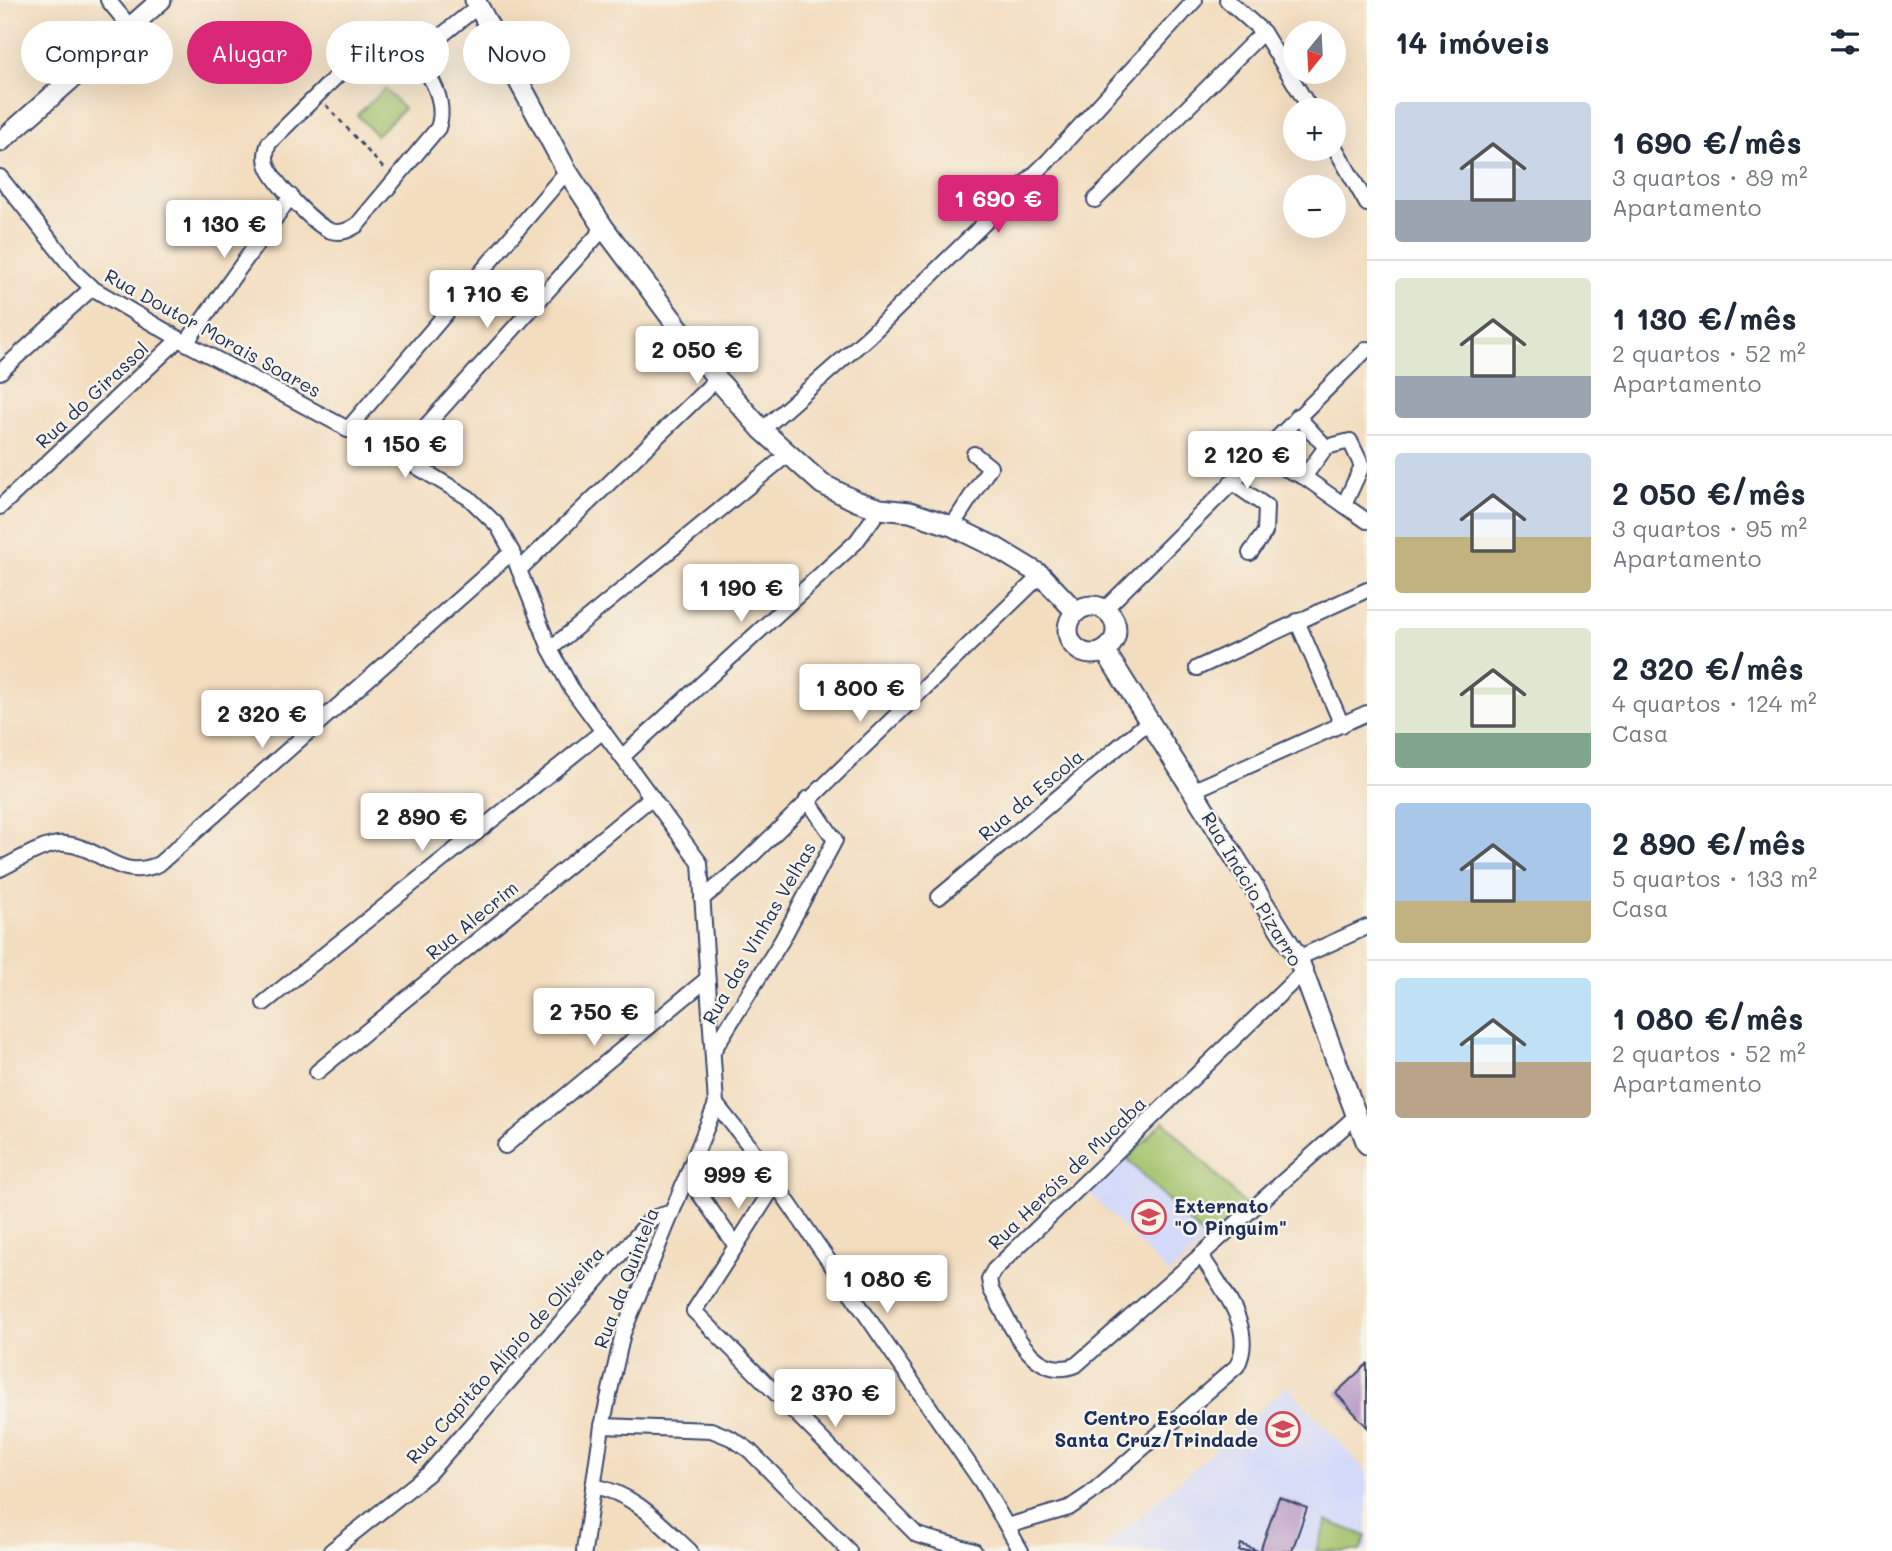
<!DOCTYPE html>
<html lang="pt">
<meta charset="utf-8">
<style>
body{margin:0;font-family:Mali,sans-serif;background:#f2f2f3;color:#1f2937;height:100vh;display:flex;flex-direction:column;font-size:26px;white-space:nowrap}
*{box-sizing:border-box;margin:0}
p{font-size:23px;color:#747a83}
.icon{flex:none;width:38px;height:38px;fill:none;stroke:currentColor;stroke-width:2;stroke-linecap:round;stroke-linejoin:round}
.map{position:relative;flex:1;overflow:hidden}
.side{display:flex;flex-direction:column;background:#fff;width:525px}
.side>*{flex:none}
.top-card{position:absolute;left:21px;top:21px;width:665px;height:63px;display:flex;gap:14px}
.needle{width:46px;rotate:198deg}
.tools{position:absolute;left:1283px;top:21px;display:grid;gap:14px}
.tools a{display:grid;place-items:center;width:63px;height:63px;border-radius:50%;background:#fff;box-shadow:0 7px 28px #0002;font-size:35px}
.price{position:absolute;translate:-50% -60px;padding:0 16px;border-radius:7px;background:#fff;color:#222;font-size:23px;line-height:46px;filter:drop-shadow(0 2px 4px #0008)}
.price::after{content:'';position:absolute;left:50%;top:42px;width:21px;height:16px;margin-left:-10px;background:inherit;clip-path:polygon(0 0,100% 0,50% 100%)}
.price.active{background:#db2777;color:#fff}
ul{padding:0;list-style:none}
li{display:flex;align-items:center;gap:21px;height:175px;padding:0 28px}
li+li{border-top:2px solid #e0e1e3}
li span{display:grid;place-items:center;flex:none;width:196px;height:140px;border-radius:7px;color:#555}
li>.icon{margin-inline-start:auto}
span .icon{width:84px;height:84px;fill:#fffc;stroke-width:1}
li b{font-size:30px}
h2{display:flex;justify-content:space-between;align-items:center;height:84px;padding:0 28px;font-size:30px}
.chip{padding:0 24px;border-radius:32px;background:#fff;box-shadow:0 7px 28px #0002;font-size:24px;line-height:63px}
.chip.active{background:#db2777;color:#fff}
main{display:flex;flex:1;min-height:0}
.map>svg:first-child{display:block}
</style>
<main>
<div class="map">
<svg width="1367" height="1551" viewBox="0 0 1367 1551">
<rect width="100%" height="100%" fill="#f7f3e8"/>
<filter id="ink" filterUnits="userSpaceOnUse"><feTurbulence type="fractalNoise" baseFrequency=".0143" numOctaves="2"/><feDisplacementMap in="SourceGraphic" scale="14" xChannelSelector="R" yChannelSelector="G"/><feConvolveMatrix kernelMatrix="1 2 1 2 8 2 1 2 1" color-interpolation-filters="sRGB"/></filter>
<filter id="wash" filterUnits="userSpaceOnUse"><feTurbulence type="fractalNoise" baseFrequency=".00686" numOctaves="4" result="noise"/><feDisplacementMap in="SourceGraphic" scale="28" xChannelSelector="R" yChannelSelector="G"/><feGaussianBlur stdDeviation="1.57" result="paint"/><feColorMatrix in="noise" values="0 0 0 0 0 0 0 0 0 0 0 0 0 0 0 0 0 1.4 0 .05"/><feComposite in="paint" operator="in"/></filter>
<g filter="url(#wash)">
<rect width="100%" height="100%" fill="#f3ddbf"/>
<g fill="#d3d9f9">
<polygon points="1127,1159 1207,1240 1169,1274 1089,1193"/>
<polygon points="1287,1386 1367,1472 1367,1551 1101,1551"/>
</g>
<g fill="#a2c26a" stroke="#5e7864" stroke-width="2">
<polygon points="385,89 404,109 376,135 357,115"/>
<polygon points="1164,1121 1246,1206 1207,1240 1127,1159"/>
<polygon points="1327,1521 1366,1536 1360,1551 1316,1551"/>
</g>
<g id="blocks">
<g fill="#b899c4">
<polygon points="1367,1364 1367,1427 1336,1393"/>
<polygon points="1279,1497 1307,1508 1292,1551 1260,1551"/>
<polygon points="1241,1544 1258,1551 1239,1551"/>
</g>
</g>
</g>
<g filter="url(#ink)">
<use href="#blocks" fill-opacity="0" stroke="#3b496d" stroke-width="2"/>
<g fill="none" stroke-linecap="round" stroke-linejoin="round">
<g stroke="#3b496d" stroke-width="18">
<g id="minor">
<polyline points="108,0 130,27"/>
<polyline points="1227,0 1263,32 1311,110"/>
<path d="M388,43C419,51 450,95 438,128L357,225C349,230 341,234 331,231C315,226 272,181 267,164C265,156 266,151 269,143L366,47Z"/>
<polyline points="415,57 478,6"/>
<polyline points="1334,146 1367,204"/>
<polyline points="0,177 77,274 92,288 186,343 399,456 469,498 498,526 512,552 550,649 571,688 700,863 716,1104 623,1333 602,1426 584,1551"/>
<polyline points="1095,200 1263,32"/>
<polyline points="186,343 291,196"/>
<polyline points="0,372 92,288"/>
<polyline points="347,430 567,171"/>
<polyline points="762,430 868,337 1048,161 1195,0"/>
<polyline points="399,456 604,228"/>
<polyline points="1257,456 1304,477 1344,505 1362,466 1350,441 1326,447 1297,416"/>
<polyline points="1304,477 1326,447"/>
<polyline points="1231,482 1266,506 1265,532 1250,553"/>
<polyline points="1344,505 1367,521"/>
<polyline points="0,507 179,339"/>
<polyline points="952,526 990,467 974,454"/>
<polyline points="519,570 717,379"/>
<polyline points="1105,609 1367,349"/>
<polyline points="1297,621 1342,725"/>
<polyline points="550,649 788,454"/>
<polyline points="1197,668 1367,590"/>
<polyline points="622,757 856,542 880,509"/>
<polyline points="1192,791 1367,713"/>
<path d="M0,869C19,860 45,842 66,844C103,848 118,882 159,864L512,552"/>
<polyline points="939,897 1147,723"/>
<polyline points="702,899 740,867 1041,575"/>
<polyline points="1298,958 1367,927"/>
<polyline points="264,1003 603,731"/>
<polyline points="713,1051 782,940 835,840 807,799"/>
<polyline points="317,1072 652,797"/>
<polyline points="716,1104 748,1144 982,1483 1021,1551"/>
<polyline points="505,1146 707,979"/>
<polyline points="687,1176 736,1246 694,1311 917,1535 974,1551"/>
<polyline points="736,1246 769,1194"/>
<path d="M1201,1255L1076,1365C1031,1383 1010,1321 991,1290L989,1279L994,1270L1303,972"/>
<polyline points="602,1426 711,1430 731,1438 749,1450 849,1551"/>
<path d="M593,1486C636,1494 659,1523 690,1551"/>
<path d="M1007,1526L1069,1508L1090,1494L1237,1366C1257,1328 1220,1287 1201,1255L1356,1116"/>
<polyline points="331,1551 428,1474 652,1218 672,1212"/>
</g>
</g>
<g stroke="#3b496d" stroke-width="23">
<g id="secondary">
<polyline points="475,0 567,171 604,228 717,379 762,430 822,484 856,501 880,509 910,512 952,526 995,547 1041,575 1076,612"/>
<polyline points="0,142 161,0"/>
<circle cx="1092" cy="630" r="24"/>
<polyline points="1105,651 1298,958 1367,1144"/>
</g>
</g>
<polyline stroke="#3b496d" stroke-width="2.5" stroke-dasharray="5 5" stroke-linecap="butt" points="326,105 385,170"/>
<use href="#minor" stroke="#fff" stroke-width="14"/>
<use href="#secondary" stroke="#fff" stroke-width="19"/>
</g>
</g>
<defs>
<g id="school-ring" transform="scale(1.75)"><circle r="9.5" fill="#f7f3e8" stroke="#d1495b" stroke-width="1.5"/><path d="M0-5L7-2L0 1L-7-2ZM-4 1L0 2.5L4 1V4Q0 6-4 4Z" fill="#d1495b"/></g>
</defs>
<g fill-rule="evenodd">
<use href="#school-ring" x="1149" y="1217"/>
<use href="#school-ring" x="1283" y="1429"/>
</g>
<g text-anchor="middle" stroke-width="5" stroke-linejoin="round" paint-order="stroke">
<g font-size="19" fill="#1b2f5e" stroke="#f7f3e8">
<text transform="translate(213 333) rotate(29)" y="7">Rua Doutor Morais Soares</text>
<text transform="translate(92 395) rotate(-43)" y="7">Rua do Girassol</text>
<text transform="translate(1031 795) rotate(-40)" y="7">Rua da Escola</text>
<text transform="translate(1252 889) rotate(59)" y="7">Rua Inácio Pizarro</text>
<text transform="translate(472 920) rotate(-39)" y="7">Rua Alecrim</text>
<text transform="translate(759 933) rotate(-60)" y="7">Rua das Vinhas Velhas</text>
<text transform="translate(1067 1173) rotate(-44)" y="7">Rua Heróis de Mucaba</text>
<text transform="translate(626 1278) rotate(-69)" y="7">Rua da Quintela</text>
<text transform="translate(505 1355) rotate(-48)" y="7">Rua Capitão Alípio de Oliveira</text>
</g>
<g font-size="19" font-weight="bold" fill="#1b2f5e" stroke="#f7f3e8" text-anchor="start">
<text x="1174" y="1213">Externato<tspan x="1174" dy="22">"O Pinguim"</tspan></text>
<text x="1258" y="1425" text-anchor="end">Centro Escolar de<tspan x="1258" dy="22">Santa Cruz/Trindade</tspan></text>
</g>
</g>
</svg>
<div class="tools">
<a><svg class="needle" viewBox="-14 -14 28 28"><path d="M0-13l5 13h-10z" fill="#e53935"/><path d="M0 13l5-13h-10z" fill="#747a83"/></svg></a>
<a>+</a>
<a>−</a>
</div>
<b class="price active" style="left:998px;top:235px">1 690 €</b>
<b class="price" style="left:224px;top:260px">1 130 €</b>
<b class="price" style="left:487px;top:330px">1 710 €</b>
<b class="price" style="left:697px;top:386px">2 050 €</b>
<b class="price" style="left:405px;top:480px">1 150 €</b>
<b class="price" style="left:1247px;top:491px">2 120 €</b>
<b class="price" style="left:741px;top:624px">1 190 €</b>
<b class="price" style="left:860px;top:724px">1 800 €</b>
<b class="price" style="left:262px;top:750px">2 320 €</b>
<b class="price" style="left:422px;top:853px">2 890 €</b>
<b class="price" style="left:594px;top:1048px">2 750 €</b>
<b class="price" style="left:738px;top:1211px">999 €</b>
<b class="price" style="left:887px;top:1315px">1 080 €</b>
<b class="price" style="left:835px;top:1429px">2 370 €</b>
<div class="top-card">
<a class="chip">Comprar</a>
<a class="chip active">Alugar</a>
<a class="chip">Filtros</a>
<a class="chip">Novo</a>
</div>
</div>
<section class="side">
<h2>14 imóveis<svg class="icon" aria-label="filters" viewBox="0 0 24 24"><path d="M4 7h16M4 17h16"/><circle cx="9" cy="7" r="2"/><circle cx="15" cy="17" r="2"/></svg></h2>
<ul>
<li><span style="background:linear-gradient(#c9d6e8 70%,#9aa5b1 0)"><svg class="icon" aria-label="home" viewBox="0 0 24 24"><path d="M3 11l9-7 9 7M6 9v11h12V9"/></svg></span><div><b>1 690 €/mês</b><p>3 quartos · 89 m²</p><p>Apartamento</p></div></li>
<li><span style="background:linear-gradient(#dfe7d0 70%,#9aa5b1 0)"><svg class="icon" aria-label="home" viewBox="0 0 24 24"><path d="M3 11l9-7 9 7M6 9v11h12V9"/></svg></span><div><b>1 130 €/mês</b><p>2 quartos · 52 m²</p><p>Apartamento</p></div></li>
<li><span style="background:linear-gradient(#c9d6e8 60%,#c2b280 0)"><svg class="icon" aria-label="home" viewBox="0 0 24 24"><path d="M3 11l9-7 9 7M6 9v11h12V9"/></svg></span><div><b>2 050 €/mês</b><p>3 quartos · 95 m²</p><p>Apartamento</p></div></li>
<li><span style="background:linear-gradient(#dfe7d0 75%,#7fa58c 0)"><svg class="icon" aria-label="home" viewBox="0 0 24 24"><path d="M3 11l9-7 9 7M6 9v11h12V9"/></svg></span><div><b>2 320 €/mês</b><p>4 quartos · 124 m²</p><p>Casa</p></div></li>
<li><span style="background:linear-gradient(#a9c7e8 70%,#c2b280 0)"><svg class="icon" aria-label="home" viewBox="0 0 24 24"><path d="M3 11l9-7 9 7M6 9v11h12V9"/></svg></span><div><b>2 890 €/mês</b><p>5 quartos · 133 m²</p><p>Casa</p></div></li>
<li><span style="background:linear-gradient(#bfe0f5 60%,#b9a48a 0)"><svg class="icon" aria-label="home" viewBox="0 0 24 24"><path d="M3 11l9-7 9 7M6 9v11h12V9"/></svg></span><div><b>1 080 €/mês</b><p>2 quartos · 52 m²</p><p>Apartamento</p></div></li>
</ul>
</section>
</main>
